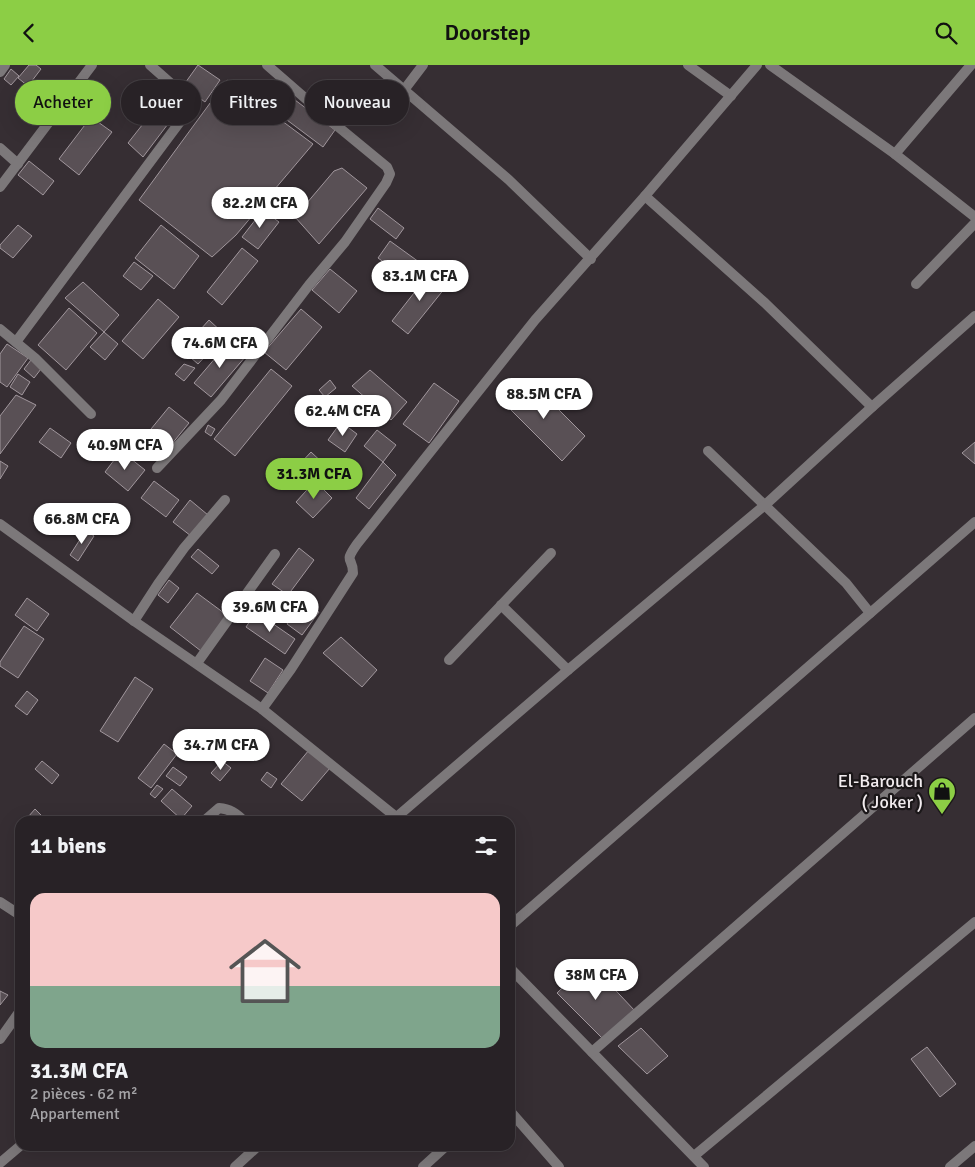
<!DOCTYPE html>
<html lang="fr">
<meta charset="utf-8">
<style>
body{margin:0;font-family:Signika,sans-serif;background:#302a2e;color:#f1f3f6;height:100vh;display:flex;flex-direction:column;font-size:19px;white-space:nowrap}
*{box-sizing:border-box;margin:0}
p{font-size:16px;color:#a5a4a7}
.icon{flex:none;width:28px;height:28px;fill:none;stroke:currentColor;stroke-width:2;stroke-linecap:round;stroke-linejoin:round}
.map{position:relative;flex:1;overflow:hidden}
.side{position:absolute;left:15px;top:751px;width:500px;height:335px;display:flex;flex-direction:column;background:#282226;border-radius:15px;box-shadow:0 5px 20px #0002,0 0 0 1px #443f43}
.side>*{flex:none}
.top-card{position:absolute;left:15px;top:15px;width:500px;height:45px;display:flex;gap:10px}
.price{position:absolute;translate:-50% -42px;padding:0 11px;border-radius:18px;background:#fff;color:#222;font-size:16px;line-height:32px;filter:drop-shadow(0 1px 2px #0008)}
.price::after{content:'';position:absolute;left:50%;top:30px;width:15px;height:11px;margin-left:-8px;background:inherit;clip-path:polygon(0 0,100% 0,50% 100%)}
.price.current{background:#8cce45;color:#111}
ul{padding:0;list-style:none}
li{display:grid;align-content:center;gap:10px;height:265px;padding:0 15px}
li span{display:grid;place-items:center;height:155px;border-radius:15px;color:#555}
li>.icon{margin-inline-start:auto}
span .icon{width:90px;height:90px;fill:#fffc;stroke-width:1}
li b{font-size:21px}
h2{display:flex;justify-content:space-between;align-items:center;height:60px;padding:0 15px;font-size:21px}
.tag{padding:0 18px;border-radius:22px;background:#282226;box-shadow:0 5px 20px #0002,0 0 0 1px #443f43;font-size:18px;line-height:45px}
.tag.current{background:#8cce45;color:#111}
header{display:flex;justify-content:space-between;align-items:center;height:65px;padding:0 15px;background:#8cce45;color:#111;font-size:22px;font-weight:600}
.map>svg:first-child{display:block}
</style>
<header><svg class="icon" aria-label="back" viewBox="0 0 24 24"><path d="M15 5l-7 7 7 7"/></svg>Doorstep<svg class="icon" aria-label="search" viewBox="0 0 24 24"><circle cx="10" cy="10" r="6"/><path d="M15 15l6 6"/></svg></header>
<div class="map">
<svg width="975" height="1102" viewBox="0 0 975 1102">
<rect width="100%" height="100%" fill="#362e33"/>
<g fill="#595055" stroke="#a1979d">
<polygon points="29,0 36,0 41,4 28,21 18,13"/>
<polygon points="198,0 220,15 205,37 183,21"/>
<polygon points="11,4 19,11 11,20 4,14"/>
<polygon points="227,15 313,79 236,170 212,192 139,135"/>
<polygon points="271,17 335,65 323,82 259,34"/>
<polygon points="173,27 183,34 175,46 169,40"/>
<polygon points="161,36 174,51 143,92 128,78"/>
<polygon points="91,52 112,67 79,110 59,94"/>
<polygon points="29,96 54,116 43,130 18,110"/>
<polygon points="342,103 367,123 319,179 295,152 334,106"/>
<polygon points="378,143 404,163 396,174 370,154"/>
<polygon points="263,145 279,157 258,184 242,172"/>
<polygon points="18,160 32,171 13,193 0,183 0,180"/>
<polygon points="161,160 199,191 174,224 135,193"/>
<polygon points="390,176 419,197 407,214 378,193"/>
<polygon points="242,183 258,196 222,240 207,227"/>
<polygon points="134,197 153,211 141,225 123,211"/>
<polygon points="330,204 357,226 339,248 312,225"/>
<polygon points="432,205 449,218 408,269 392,256"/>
<polygon points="83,217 119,250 104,267 65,233"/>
<polygon points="158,234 179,252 143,294 122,276"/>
<polygon points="69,243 97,268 66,305 38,280"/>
<polygon points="301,244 322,262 286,305 264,287"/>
<polygon points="209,255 225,270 198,299 182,285"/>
<polygon points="104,267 118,279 105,295 90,282"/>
<polygon points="229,277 246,291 211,332 194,318"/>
<polygon points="7,279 28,293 7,322 0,317 0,289"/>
<polygon points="31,295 41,304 34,313 24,304"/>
<polygon points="184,299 195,303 184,316 175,309"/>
<polygon points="271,304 292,321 235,391 214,374"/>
<polygon points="370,305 407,337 391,355 352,321"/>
<polygon points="18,309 30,317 22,330 10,322"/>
<polygon points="330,315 336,323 325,332 319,325"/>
<polygon points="434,318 459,336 429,378 403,359"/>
<polygon points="532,318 585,371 562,396 501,335 512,322 521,329"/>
<polygon points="16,330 36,340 0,389 0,351"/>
<polygon points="169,342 189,358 171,380 151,364"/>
<polygon points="341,357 357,369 345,387 328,375"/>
<polygon points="208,360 215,364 211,371 205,367"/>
<polygon points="50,363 71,378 61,393 39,377"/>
<polygon points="377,365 396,380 383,397 364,381"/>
<polygon points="975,377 975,399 962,388"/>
<polygon points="121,386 145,405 128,426 105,407"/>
<polygon points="311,387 327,402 315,416 298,401"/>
<polygon points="0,396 8,401 0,414"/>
<polygon points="383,397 396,410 369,444 356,433"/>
<polygon points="154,416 179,435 166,452 141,433"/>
<polygon points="315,416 332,433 313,453 296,437"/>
<polygon points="190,435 208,450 191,471 173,457"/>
<polygon points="86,465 94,471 78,496 70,490"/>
<polygon points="299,483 314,495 288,530 272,519"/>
<polygon points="198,484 219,501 212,509 191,492"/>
<polygon points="169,515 179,523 168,538 158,530"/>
<polygon points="197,528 228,551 201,586 170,562"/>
<polygon points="27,533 49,549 37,566 15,550"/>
<polygon points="303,536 319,547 302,570 287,559"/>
<polygon points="256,547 295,574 285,589 246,562"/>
<polygon points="24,561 44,574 18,613 0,601 0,597"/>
<polygon points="341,572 377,605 362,622 323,588"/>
<polygon points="265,593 283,605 268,628 250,616"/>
<polygon points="135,612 153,624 118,677 100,666"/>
<polygon points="27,626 38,635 27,650 15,641"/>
<polygon points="164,679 177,689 151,723 138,713"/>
<polygon points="309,685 330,703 302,736 281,719"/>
<polygon points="42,696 59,710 52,719 35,704"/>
<polygon points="222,696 231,703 220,716 211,708"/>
<polygon points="173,702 187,712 180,721 166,711"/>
<polygon points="267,707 277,714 271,723 261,715"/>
<polygon points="157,720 163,724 155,733 150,729"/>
<polygon points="172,724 192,741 181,754 161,736"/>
<polygon points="35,744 47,756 32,756 28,752"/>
<polygon points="589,897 635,946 603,974 557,928"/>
<polygon points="0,926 8,930 0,940"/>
<polygon points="641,963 668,991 647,1009 618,981"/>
<polygon points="927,982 956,1019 940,1032 911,994"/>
</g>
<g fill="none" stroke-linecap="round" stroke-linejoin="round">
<g stroke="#7c787a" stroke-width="10">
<polyline points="375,0 509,115 591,194"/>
<polyline points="688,0 731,31"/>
<polyline points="770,0 895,89 975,152"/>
<polyline points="0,7 5,0"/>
<polyline points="404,25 423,0"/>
<polyline points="0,83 18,99"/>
<polyline points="895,89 971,0"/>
<polyline points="0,122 92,0"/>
<polyline points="645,131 765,238 872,342"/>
<polyline points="916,219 975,158"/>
<polyline points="0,264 35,293 91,349"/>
<polyline points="16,277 188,46 191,39 184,30 150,0"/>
<polyline points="708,386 846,518 870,548"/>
<polyline points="157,403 221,335 309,220 345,177 386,118 390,109 387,102 336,60 267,0"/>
<polyline points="0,459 134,556 262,644 396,752"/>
<polyline points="501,540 568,605"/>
<polyline points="134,556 158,519 184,483 225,435"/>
<polyline points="449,595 551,488"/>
<polyline points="197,598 275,489"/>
<path d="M262,644L291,604L353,508C353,491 343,499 357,479L535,255L645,131L757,0"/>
<path d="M204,756L219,743C230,744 236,748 244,756"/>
<polyline points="392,756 568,605 765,440 872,342 975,251"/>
<polyline points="0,837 20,850"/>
<polyline points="510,861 975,457"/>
<polyline points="510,903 704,1102"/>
<polyline points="0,974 20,946"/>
<polyline points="592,987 975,653"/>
<polyline points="510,1046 559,1102"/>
<polyline points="694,1091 975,857"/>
<polyline points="0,1098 20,1081"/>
<polyline points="235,1102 258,1081"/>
<polyline points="423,1102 446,1081"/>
<polyline points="950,1102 975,1081"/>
</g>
</g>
<defs>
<g id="shop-pin" transform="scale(1.4375)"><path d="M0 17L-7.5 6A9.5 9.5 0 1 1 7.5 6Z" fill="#8cce45" stroke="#1b1719"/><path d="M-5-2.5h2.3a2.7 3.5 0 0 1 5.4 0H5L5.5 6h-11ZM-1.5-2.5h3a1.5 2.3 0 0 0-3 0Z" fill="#111"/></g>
</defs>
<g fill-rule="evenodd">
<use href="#shop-pin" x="942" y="726"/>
</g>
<g text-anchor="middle" stroke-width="4.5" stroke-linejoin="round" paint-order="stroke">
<g font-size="18" fill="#f2ecef" stroke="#1b1719" text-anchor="end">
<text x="923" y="722">El-Barouch<tspan x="923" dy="21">( Joker )</tspan></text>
</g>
</g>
</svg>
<b class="price" style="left:260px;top:164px">82.2M CFA</b>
<b class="price" style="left:420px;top:237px">83.1M CFA</b>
<b class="price" style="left:220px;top:304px">74.6M CFA</b>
<b class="price" style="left:544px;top:355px">88.5M CFA</b>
<b class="price" style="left:343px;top:372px">62.4M CFA</b>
<b class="price" style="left:125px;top:406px">40.9M CFA</b>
<b class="price current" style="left:314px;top:435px">31.3M CFA</b>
<b class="price" style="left:82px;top:480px">66.8M CFA</b>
<b class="price" style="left:270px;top:568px">39.6M CFA</b>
<b class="price" style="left:221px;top:706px">34.7M CFA</b>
<b class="price" style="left:596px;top:936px">38M CFA</b>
<div class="top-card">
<a class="tag current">Acheter</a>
<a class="tag">Louer</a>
<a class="tag">Filtres</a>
<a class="tag">Nouveau</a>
</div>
<section class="side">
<h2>11 biens<svg class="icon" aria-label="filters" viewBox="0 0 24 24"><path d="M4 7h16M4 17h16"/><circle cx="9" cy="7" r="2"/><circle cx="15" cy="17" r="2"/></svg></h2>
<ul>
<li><span style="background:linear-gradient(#f6c9c9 60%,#7fa58c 0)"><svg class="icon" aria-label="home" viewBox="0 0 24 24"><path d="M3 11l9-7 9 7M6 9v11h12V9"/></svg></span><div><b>31.3M CFA</b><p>2 pièces · 62 m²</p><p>Appartement</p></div></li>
</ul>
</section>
</div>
